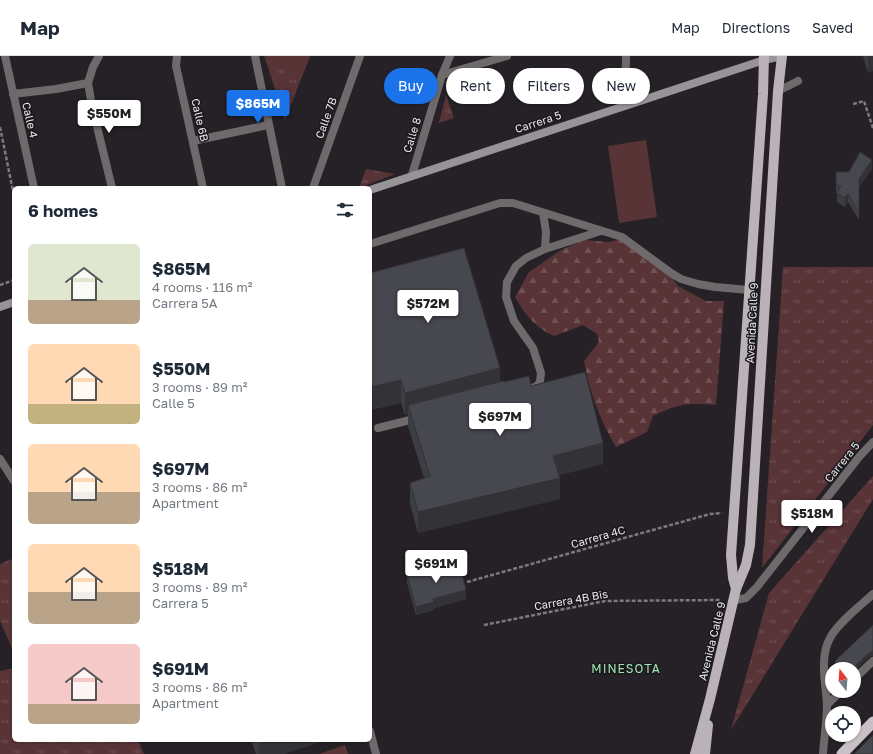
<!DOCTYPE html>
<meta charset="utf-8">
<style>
body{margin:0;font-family:"Golos Text",sans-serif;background:#f2f2f3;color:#1f2937;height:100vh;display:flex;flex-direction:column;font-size:15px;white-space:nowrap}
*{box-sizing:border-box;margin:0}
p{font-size:13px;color:#747a83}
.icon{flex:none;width:22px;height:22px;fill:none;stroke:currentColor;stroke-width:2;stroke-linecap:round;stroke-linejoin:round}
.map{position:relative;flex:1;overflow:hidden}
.side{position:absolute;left:12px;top:130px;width:360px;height:556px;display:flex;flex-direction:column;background:#fff;border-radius:6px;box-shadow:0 1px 3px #0004}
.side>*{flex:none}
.top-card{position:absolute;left:384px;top:12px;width:380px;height:36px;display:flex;gap:8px}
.needle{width:26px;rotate:343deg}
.controls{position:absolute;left:825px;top:606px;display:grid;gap:8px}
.controls a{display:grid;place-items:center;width:36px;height:36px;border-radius:50%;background:#fff;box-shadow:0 1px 3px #0004;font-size:20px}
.price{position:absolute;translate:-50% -34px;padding:0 9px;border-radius:4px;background:#fff;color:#222;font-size:13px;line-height:26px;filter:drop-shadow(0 1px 2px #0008)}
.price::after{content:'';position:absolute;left:50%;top:24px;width:12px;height:9px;margin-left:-6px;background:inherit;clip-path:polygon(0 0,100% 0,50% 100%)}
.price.selected{background:#1a73e8;color:#fff}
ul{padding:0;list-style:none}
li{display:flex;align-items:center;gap:12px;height:100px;padding:0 16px}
li span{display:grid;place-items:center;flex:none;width:112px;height:80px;border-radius:6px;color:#555}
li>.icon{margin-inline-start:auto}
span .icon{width:48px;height:48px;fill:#fffc;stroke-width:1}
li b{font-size:17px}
h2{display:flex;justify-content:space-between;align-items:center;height:48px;padding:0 16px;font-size:17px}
.chip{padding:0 14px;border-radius:18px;background:#fff;box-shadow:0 1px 3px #0004;font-size:14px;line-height:36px}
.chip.selected{background:#1a73e8;color:#fff}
header{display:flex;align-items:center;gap:24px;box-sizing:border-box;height:56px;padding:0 20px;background:#fff;border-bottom:1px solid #e0e1e3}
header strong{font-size:19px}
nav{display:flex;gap:22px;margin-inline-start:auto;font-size:14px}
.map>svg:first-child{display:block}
</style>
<header>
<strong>Map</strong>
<nav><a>Map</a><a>Directions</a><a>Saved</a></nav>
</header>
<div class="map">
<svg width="873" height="698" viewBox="0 0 873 698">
<defs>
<pattern id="grass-tufts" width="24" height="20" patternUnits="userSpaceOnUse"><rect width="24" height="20" fill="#593437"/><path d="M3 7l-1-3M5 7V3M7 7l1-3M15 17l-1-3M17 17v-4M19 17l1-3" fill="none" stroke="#715154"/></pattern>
<pattern id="forest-firs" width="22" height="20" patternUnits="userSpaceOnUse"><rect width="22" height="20" fill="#593437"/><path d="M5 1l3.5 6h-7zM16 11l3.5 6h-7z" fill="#715154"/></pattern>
</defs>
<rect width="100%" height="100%" fill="#252127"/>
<g fill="url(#grass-tufts)">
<polygon points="264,0 310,0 285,64 266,5"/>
<polygon points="446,39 454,62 439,67"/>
<polygon points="366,113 395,118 359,132"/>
<polygon points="783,211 873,211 873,369 762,512"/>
<polygon points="873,420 873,443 731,674 769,537"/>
<polygon points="14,502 14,597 0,565 0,508"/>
<polygon points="14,612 14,684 138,684 144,698 0,698 0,615"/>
</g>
<path fill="url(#forest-firs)" d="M622,183L670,219L678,230L706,245H724L716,349C687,347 680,347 653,360L647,376L616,391C600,365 589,334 584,305L599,286L597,278L583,269L554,280C532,269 527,260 515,241L529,216L561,194L584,184L608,186Z"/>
<g fill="#593437">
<polygon points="268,0 310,0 302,20 266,5"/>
<polygon points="646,84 657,161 619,167 608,90"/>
<polygon points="345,689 348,698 319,698"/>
</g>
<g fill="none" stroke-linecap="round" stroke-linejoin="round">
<g stroke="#7d797f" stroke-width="2.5" stroke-dasharray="4 2" stroke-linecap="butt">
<polyline points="853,48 864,45 873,72"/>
<polyline points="0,71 14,140"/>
<polyline points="0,229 14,224"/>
<polyline points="467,526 710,458 722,457"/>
<polyline points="484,569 605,545 720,544"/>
</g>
<g stroke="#6e6a6c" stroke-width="8">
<polyline points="778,35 798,25"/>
<polyline points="13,38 56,33 88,27"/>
<polyline points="313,132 360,0"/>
<polyline points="370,188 500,147 513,147 622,181 671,217 681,223 698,228 715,231 749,234"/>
<polyline points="545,193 601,175"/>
<polyline points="530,333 537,330 540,326 541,317 533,292 514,265 506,241 507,226 516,210 526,202 545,193 546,176 543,157"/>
<polyline points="378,372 418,362"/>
<polyline points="854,623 873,605"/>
<polyline points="827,649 841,635"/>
<polyline points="370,675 376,698"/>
<path d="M823,698C824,682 827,665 827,649C826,628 819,602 830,582C838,567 860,550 873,538"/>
</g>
<g stroke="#6e6a6c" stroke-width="8">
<polyline points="99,0 93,11 88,27 92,50 112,132"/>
<polyline points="177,0 176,10 203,132"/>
<polyline points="255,0 282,132"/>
<polyline points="442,19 507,0"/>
<polyline points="625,49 626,0"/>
<polyline points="193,85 268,69"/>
<polyline points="412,119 442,19 450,0"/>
<polyline points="0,403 14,425"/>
<polyline points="735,544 746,542 757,531 859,401 873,386"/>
</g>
<polyline stroke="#6e6a6c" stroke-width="8" points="5,0 34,132"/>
<g stroke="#989396" stroke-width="8">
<polyline points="370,134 764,4 782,0"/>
<polyline points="0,251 14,246"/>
</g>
<g stroke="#bab2b6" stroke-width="10">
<polyline points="736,533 733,522 731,499 763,38 764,0"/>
<polyline points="695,698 710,643 736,533 746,509 750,489 778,35 782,0"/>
<polyline points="705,698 708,669"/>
</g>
<polyline stroke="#c9c0c5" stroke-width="11" points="842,698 873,666"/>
</g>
<g fill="#3d3e44">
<polygon points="863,0 873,0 868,17"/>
<polygon points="872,113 859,131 859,164 848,146 845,151 837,146 837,138 836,137 836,129 849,116"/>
<polygon points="370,217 500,325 531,330 603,408 559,419 560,443 418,477 410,448 410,427 424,422 408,370 408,359 405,359 401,347 370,354"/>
<polygon points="425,516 466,543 434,552 434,554 416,559 407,527 407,519"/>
<polygon points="869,601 854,615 854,613 839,613 835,609 835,605"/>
<polygon points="251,684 327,684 283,698 256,698"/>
</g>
<g fill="#323237">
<polygon points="868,0 873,0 873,15 868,17"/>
<polygon points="872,104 872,113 859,131 859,123"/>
<polygon points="848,138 848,146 845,151 845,142"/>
<polygon points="500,312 500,335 408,349 408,359 405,359 405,337"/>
<polygon points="401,324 401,347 370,354 370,331"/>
<polygon points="603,387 603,408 553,421 553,400"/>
<polygon points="560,422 560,443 418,477 418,456"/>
<polygon points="370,466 372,466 372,474 370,475"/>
<polygon points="466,534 466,543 434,552 434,554 416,559 416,551 433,543"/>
<polygon points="873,595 873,600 869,601 854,615 854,613 852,613 869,597"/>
<polygon points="259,684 327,684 283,698 259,698"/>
</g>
<g fill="#47484f" stroke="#323237">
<polygon points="860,96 872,104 859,123 859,156 848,138 845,142 837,137 841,130 836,129 836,116 849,116"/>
<polygon points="464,192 500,312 405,337 401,324 370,331 370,217"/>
<polygon points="585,316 603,387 553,400 560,422 418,456 410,427 430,420 408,349 503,325 504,326 529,320 531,330"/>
<polygon points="370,459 372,466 370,466"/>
<polygon points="459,506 466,534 433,543 434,546 416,551 407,519 424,513 425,516"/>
<polygon points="873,569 873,595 869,597 852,613 843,613 835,605"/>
<polygon points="873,679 873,698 854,698"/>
</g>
<g text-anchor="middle" stroke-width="3" stroke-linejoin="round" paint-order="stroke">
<g font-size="11" fill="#e9e7eb" stroke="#1b181d">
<text transform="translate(326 62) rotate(-70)" y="4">Calle 7B</text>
<text transform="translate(30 64) rotate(77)" y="4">Calle 4</text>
<text transform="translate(200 64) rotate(77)" y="4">Calle 6B</text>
<text transform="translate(538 66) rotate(-18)" y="4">Carrera 5</text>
<text transform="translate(412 79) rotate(-73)" y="4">Calle 8</text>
<text transform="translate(752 267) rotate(-87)" y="4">Avenida Calle 9</text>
<text transform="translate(842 406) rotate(-51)" y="4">Carrera 5</text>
<text transform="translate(598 481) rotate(-16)" y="4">Carrera 4C</text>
<text transform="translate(571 544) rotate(-10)" y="4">Carrera 4B Bis</text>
<text transform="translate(712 585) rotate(-76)" y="4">Avenida Calle 9</text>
</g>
<g font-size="12" letter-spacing="1" fill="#9ee4b1" stroke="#1b181d">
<text x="626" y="617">MINESOTA</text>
</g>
</g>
</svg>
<div class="controls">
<a><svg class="needle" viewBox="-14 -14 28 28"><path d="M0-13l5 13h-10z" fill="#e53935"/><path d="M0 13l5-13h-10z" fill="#747a83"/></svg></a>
<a><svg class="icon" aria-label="locate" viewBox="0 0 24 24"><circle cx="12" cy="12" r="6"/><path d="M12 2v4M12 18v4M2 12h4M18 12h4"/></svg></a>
</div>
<b class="price selected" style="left:258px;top:68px">$865M</b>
<b class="price" style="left:109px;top:78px">$550M</b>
<b class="price" style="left:428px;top:268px">$572M</b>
<b class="price" style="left:500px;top:381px">$697M</b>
<b class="price" style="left:812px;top:478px">$518M</b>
<b class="price" style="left:436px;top:528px">$691M</b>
<div class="top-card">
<a class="chip selected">Buy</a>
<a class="chip">Rent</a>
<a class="chip">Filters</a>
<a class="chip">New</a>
</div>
<section class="side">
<h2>6 homes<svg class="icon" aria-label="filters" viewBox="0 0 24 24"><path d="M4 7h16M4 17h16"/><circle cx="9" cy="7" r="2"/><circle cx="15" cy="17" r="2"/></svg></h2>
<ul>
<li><span style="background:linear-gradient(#dfe7d0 70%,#b9a48a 0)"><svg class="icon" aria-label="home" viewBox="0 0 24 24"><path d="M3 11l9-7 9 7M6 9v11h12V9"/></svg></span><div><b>$865M</b><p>4 rooms · 116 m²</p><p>Carrera 5A</p></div></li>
<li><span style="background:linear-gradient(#ffd9b3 75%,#c2b280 0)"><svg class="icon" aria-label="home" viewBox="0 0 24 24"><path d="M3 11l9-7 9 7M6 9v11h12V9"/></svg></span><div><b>$550M</b><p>3 rooms · 89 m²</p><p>Calle 5</p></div></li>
<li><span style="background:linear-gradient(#ffd9b3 60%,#b9a48a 0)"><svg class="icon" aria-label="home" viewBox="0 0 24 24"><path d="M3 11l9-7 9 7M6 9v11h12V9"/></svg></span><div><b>$697M</b><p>3 rooms · 86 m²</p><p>Apartment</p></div></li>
<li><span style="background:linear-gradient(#ffd9b3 60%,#b9a48a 0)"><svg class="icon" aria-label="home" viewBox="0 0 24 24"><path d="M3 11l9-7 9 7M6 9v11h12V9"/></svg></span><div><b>$518M</b><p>3 rooms · 89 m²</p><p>Carrera 5</p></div></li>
<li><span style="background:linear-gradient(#f6c9c9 75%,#b9a48a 0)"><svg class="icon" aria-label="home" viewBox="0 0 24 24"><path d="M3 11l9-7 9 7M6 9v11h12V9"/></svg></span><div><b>$691M</b><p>3 rooms · 86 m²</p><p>Apartment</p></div></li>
</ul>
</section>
</div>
